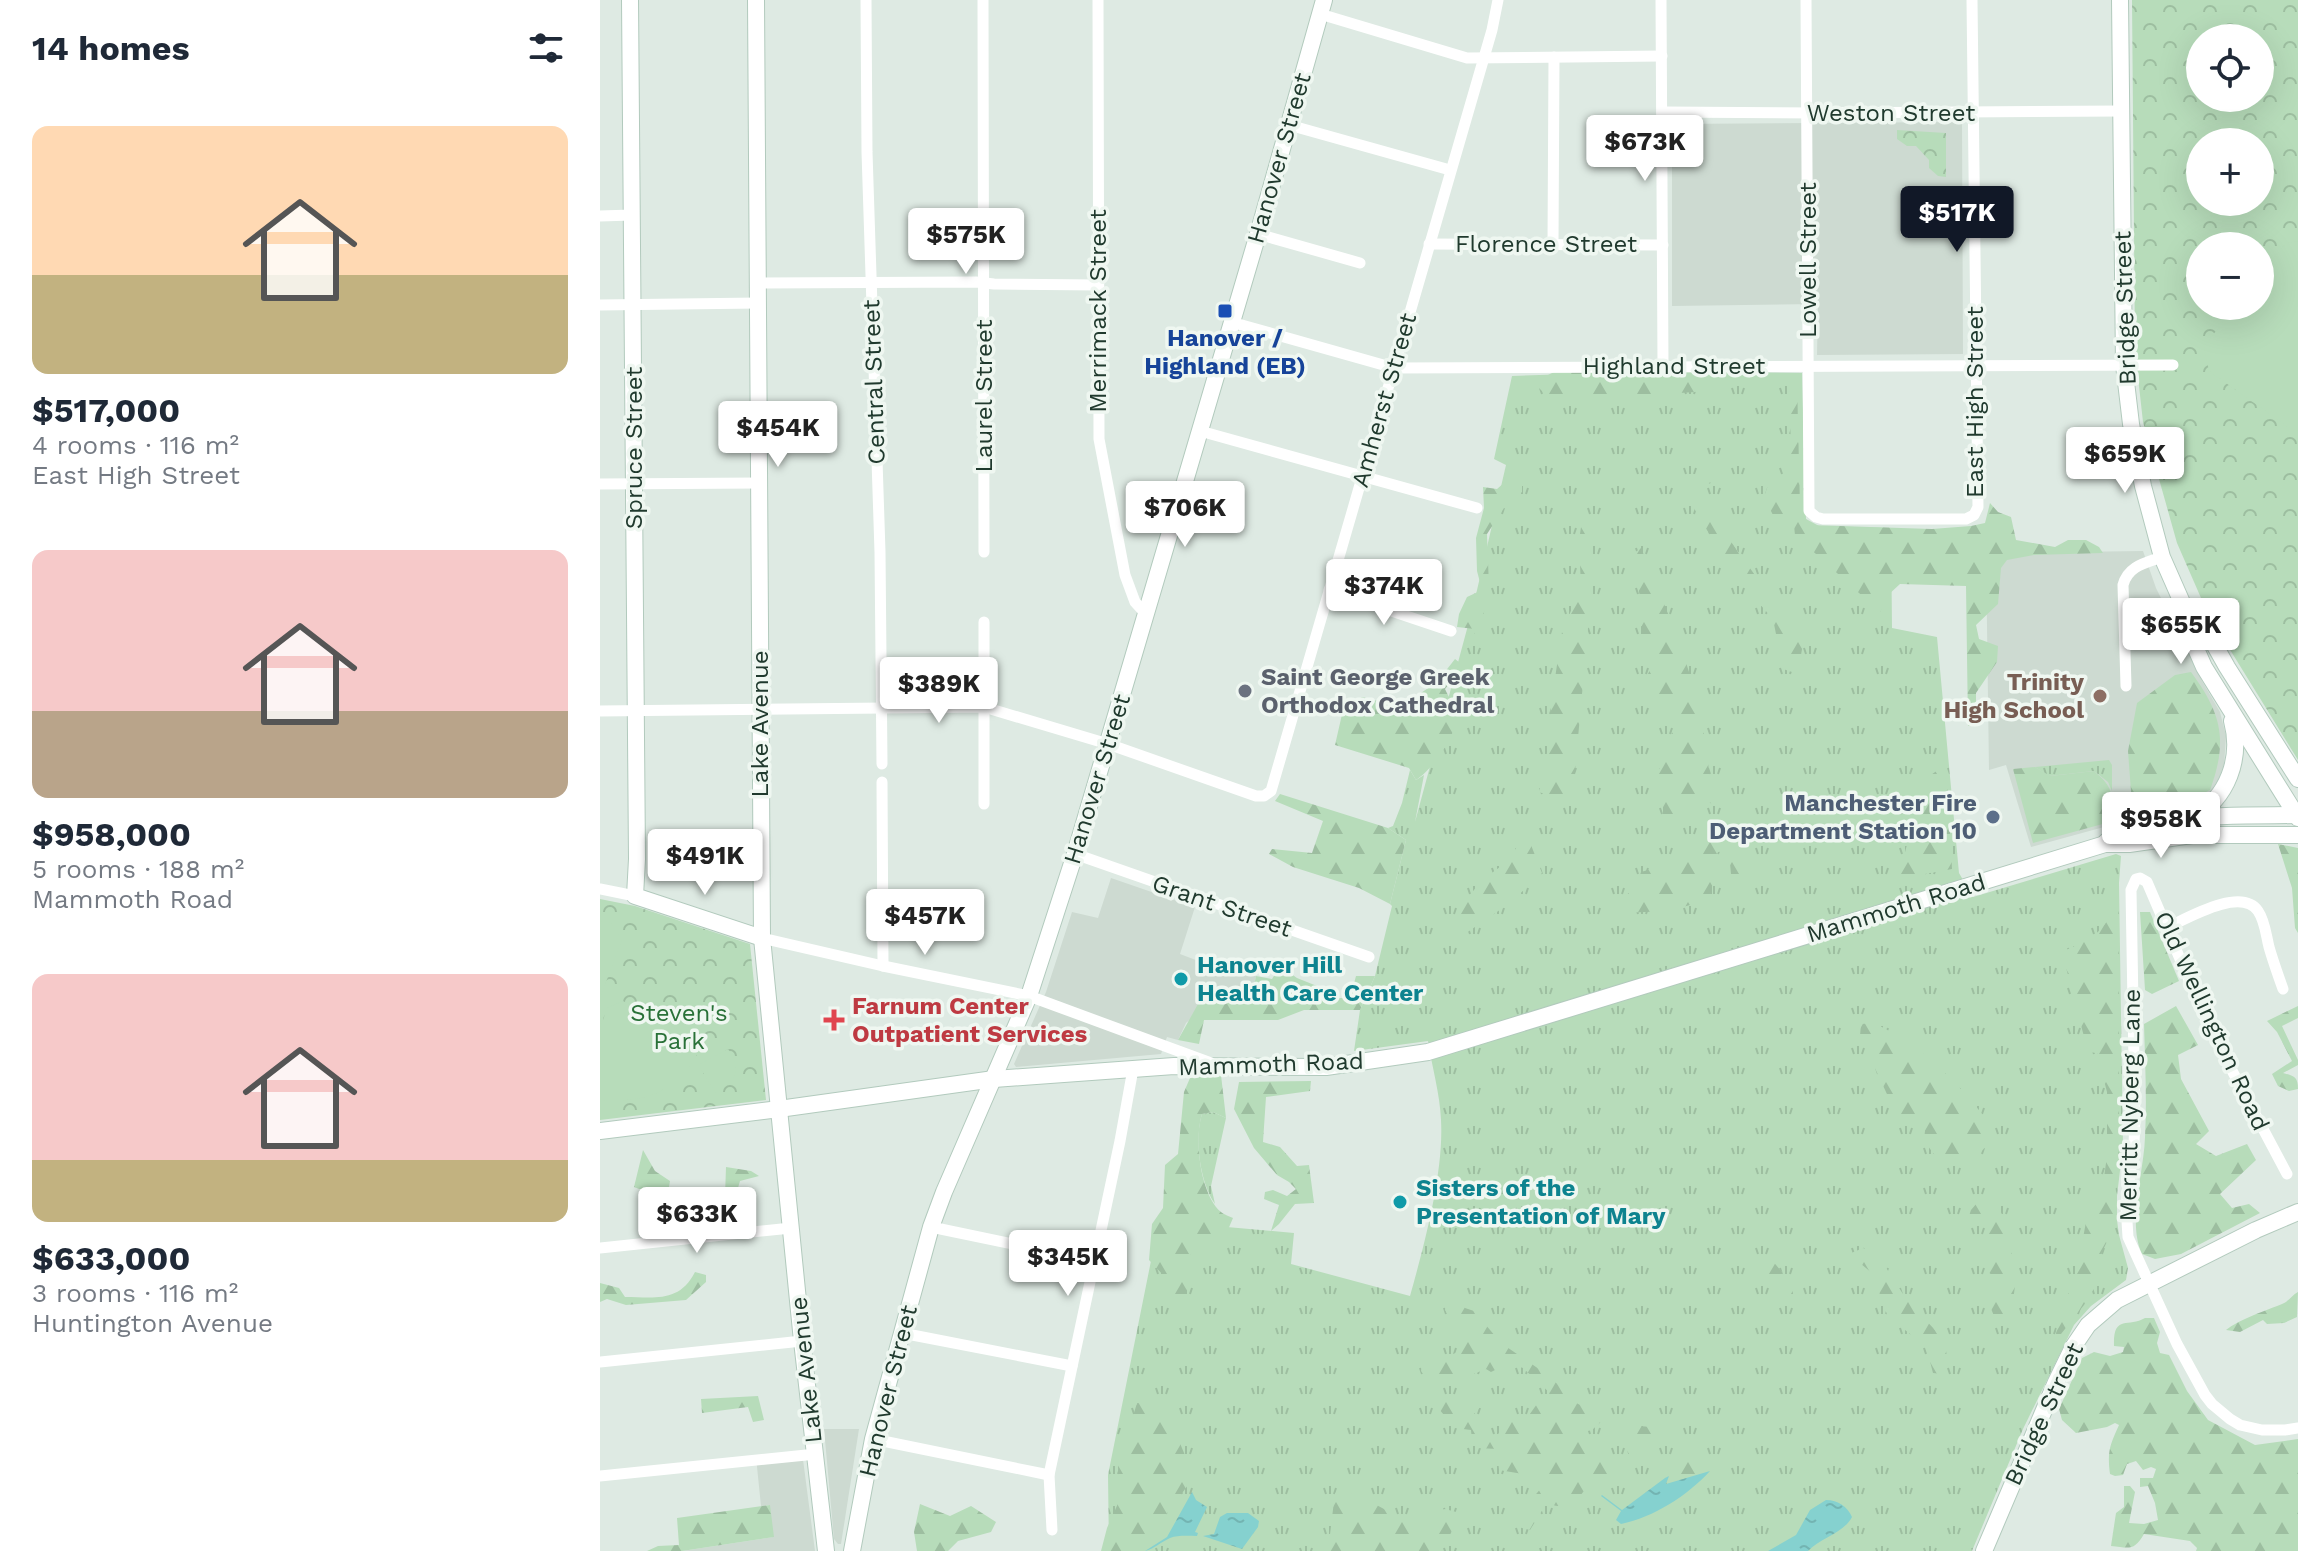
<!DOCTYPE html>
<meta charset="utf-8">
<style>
body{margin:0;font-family:"Work Sans",sans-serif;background:#f6f6f7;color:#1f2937;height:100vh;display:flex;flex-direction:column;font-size:30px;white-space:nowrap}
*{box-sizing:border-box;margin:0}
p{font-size:26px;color:#747a83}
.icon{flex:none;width:44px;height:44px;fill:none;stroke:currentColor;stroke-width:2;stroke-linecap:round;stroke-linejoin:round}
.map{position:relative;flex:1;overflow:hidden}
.details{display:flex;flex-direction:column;background:#fff;width:600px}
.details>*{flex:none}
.buttons{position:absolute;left:1586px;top:24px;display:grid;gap:16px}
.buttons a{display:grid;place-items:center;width:88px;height:88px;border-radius:50%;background:#fff;box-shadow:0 8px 32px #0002;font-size:40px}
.price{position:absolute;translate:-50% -68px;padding:0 18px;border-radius:8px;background:#fff;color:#222;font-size:26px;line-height:52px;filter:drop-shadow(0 2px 4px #0008)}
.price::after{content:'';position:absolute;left:50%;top:48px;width:24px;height:18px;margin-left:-12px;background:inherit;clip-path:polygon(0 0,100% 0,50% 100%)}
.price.on{background:#111827;color:#fff}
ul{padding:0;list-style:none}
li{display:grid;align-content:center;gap:16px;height:424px;padding:0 32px}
li span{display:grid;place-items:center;height:248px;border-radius:16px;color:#555}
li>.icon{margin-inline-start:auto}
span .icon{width:144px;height:144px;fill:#fffc;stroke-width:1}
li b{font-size:34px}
h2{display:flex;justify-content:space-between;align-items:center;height:96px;padding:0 32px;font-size:34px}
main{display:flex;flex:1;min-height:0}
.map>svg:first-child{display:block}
</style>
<main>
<section class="details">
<h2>14 homes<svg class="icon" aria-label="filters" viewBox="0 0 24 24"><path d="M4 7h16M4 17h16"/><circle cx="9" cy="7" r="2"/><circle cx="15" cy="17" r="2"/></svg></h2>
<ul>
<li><span style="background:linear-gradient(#ffd9b3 60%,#c2b280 0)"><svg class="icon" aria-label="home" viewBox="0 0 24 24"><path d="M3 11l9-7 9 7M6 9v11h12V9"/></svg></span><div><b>$517,000</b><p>4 rooms · 116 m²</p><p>East High Street</p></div></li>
<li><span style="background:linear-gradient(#f6c9c9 65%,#b9a48a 0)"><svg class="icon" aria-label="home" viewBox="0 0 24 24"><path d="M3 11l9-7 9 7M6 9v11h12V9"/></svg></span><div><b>$958,000</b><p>5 rooms · 188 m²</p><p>Mammoth Road</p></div></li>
<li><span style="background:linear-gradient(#f6c9c9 75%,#c2b280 0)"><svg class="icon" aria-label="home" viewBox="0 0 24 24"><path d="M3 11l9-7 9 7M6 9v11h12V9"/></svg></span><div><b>$633,000</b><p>3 rooms · 116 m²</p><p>Huntington Avenue</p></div></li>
</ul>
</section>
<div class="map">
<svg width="1698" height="1551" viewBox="0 0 1698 1551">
<defs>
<pattern id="grass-tufts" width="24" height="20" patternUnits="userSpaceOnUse" patternTransform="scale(2)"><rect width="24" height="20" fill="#b7dcba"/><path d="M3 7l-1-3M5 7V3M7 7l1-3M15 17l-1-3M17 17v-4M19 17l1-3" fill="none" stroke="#9dbea0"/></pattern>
<pattern id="forest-firs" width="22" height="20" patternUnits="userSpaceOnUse" patternTransform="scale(2)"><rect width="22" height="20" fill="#b7dcba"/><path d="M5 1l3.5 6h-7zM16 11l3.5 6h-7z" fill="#9dbea0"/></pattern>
<pattern id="park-crowns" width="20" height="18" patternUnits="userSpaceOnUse" patternTransform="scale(2)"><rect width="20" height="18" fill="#b7dcba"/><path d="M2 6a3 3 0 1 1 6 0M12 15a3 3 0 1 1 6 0" fill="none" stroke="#9dbea0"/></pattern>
<pattern id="water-ripples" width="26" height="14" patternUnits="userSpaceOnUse" patternTransform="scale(2)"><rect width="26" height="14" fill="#85d1cf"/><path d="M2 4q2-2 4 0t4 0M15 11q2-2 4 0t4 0" fill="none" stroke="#73b4b2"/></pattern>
</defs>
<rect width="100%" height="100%" fill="#deeae3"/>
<g fill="#cddad1">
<polygon points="1362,122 1363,354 1217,355 1218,304 1072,306 1072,124"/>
<polygon points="1543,551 1556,588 1602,681 1620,712 1626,736 1624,766 1617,784 1609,795 1595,802 1431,847 1406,765 1389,770 1386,553"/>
<polygon points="511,878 595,907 580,954 614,967 656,976 652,995 640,1004 614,999 586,1023 578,1040 567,1037 561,1054 416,1067 414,1064 446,992 472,912 498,918"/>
<polygon points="224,1429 259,1429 241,1544 238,1544 234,1539"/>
<polygon points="202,1452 215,1551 82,1551 173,1537 169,1505 161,1506 156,1457"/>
</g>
<g fill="url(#grass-tufts)">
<path d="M1063,371L1202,373L1206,519L1219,526L1291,528L1292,628L1337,637L1359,873L1373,897L1516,854L1521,856L1519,883L1523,1145L1517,1196V1220L1519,1235L1528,1268L1526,1280L1491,1306L1474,1325L1423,1429L1372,1551H509L508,1475L559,1221L694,1233L691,1264L810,1296C824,1246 844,1172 841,1120C840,1094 832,1067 828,1041L754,1051L760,1010L775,976L792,906L790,904L806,840L788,828L793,826L802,803L810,770L816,780L824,775L815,822L874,603L906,465L894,459L912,376Z"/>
<polygon points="1509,760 1512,765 1512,791 1508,782 1494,771 1449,776 1435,767"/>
<path d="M613,1112L626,1118L611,1186L615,1204C600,1183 594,1138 602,1114Z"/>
</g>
<g fill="url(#forest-firs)">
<polygon points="954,372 1190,375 1197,381 1200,507 1209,525 1332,529 1371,526 1385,523 1390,503 1398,512 1411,517 1416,540 1455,547 1468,540 1486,540 1499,547 1503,553 1434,555 1407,560 1401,568 1398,604 1376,625 1379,639 1398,646 1397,662 1376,693 1376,726 1368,726 1366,586 1300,584 1287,596 1280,612 1195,535 1193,516 1173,515 1164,497 1167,488 1185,485 1180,452 1191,443 1188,382 1123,379 1111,391 952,401 937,386 938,380"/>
<polygon points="1116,472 1118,480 1094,490 1157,578 1140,585 1077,480 1095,474"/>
<polygon points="913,475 922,483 922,492 904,508 887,534 889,588 877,645 874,641 875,629 857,627 859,614 867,597 882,590 877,571 876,538 884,508 883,487 897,489"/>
<polygon points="983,513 989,519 993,573 972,804 939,792 946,763 952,698 962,632 981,587 979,541"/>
<polygon points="1041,548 1078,638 1100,706 1114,806 1102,796 1088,799 1079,816 1063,824 1063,793 1054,783 1060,767 1074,753 1069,741 1075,724 1063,707 1052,699 1047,676 1051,668 1041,639 1043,608 1030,556"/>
<polygon points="1166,597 1181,603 1191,614 1203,643 1200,661 1192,672 1183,669 1173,619 1157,601"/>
<path d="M855,659L864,666L845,689C848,696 855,706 856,714C859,733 832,770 816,780L809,768L735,745L743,710L762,697L806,708L815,697L837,682Z"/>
<path d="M1591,672C1622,714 1628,741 1610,790L1587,802L1539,811L1532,805L1528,751L1537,703L1575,675Z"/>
<polygon points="1342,767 1347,777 1352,869 1298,879 1324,780"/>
<path d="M1435,767L1450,776L1494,771C1516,789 1512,796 1510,822L1433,843L1413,769Z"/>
<polygon points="680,794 788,828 806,840 790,904 759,888 693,867 669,854 672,849 712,853 723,821 675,801"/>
<path d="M1136,836C1145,849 1150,873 1148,889C1147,895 1142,901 1139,907C1130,893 1132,867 1128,851L1118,852L1112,863V897C1080,911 1055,912 1021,913L1023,899L1037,884L1041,872L1058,867L1070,856L1096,845Z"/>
<polygon points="921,837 931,845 942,873 910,903 856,940 857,911 882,880 911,859"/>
<polygon points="1678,844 1698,848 1698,933 1695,928 1692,888"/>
<path d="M1518,898V1154L1513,1229L1494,1269L1495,1287L1484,1305L1461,1334L1454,1350L1459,1310L1475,1282L1490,1200L1502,1192L1507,1156V1092L1497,1053L1488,1052L1462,952C1494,937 1506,932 1518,898Z"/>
<polygon points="1540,912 1550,912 1579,981 1552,994 1545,990"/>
<polygon points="680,966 697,978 717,986 727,998 750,998 756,976 775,976 760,1010 704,1010 678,1020 604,1020 599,1044 578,1040 598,1004 614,999 640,1004 652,995 656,976 672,979"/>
<path d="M1576,1006L1598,1045L1578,1055L1581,1079L1609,1131L1596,1144L1616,1156L1647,1144L1656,1160L1620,1194L1632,1208L1649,1204L1660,1213L1581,1254L1555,1259L1542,1254C1527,1222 1544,1173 1545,1137C1547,1099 1545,1061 1544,1024Z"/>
<path d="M1698,1006V1018L1682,1026L1698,1060V1065L1683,1073C1693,1076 1698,1076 1698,1089L1689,1091L1678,1086L1672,1074L1692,1061L1677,1032L1667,1021Z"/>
<path d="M1274,1023C1322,1046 1358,1082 1390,1124L1388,1144L1372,1162H1340L1324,1141L1326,1120L1318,1111L1310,1119L1299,1120L1260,1036L1261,1024Z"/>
<path d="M610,1074L621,1075L626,1118L613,1112L602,1114C594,1139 600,1194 621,1212C623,1214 631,1217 633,1218L624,1239L587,1256L579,1271L589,1284L584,1297L576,1299L565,1277L549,1260L552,1224L563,1208L565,1165L578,1154L584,1092L590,1078Z"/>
<polygon points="711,1081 710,1091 666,1097 663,1142 680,1147 697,1166 709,1165 714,1203 695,1204 679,1224 671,1231 679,1205 664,1199 665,1192 673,1190 687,1196 696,1189 689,1182 677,1175 654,1148 634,1109 639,1082"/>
<polygon points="43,1150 55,1171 70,1181 68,1193 52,1194 34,1187"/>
<polygon points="126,1167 151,1171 159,1176 140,1181 133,1205 141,1219 130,1221 125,1196"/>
<polygon points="1383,1196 1394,1198 1409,1229 1415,1286 1411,1315 1394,1316 1390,1306 1395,1290 1394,1277 1386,1270 1383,1246 1386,1227 1383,1218 1369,1216 1371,1210"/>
<path d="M1263,1248L1277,1253C1287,1269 1297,1286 1308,1301C1325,1325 1359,1339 1342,1374L1333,1373L1326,1346L1288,1317L1272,1273L1249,1254Z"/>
<polygon points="1171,1259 1191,1283 1194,1299 1182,1300 1171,1289 1165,1279 1147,1276 1148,1269 1164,1260"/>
<path d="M95,1272L106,1275V1282L86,1300L26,1305L7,1299L0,1302V1283L19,1288L25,1297C55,1297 79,1303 95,1272Z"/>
<path d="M1698,1292L1697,1317L1684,1323L1667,1324L1663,1320L1640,1332L1626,1330C1638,1320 1667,1310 1682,1304C1688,1302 1692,1295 1698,1292Z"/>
<path d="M855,1298L865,1308L874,1311L901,1343L949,1376L978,1404L987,1407L998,1403L1004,1406L1003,1420L992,1430L975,1434L985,1453H993L1004,1450L1013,1471C1005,1476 996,1480 990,1485C976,1497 976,1511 953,1505L956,1496H951L930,1530L910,1525L942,1487L940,1477L899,1470L898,1459L905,1452L898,1449L877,1448L872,1440L871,1430L855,1428L833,1402L835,1396L843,1395L863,1415L870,1398L878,1394L882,1398L881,1406L874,1414L875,1425L882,1434L897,1436L909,1416L927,1418L937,1404L951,1394L923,1368L904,1362L899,1368L891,1372L886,1369L859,1380L826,1378L821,1371C824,1358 828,1353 841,1351L848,1357L857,1352L863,1336L862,1325L851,1321L845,1310L848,1300Z"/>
<path d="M1545,1318H1554L1560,1332L1557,1343L1560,1353L1569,1355L1587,1391L1608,1420L1655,1445L1698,1439V1551H1596L1597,1548L1590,1541L1544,1534C1534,1551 1530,1548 1511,1546L1516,1513L1524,1507V1486H1530L1535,1492L1529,1523L1544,1524L1558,1520L1555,1503L1548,1486L1540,1487V1478H1553L1556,1469L1551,1467L1543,1470L1536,1461L1527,1464L1523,1475L1515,1476L1510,1474C1507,1451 1510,1445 1519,1425L1515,1423L1507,1427L1476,1433L1462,1420L1459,1409L1482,1358L1494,1352L1510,1356L1523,1352L1524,1347L1514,1346C1513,1314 1528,1328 1545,1318Z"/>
<polygon points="158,1396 164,1420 153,1422 148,1407 102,1413 101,1399"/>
<polygon points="537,1403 553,1404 567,1412 594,1477 539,1551 501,1551 507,1528 520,1499 518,1467"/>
<path d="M1027,1425L1051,1427C1056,1444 1046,1454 1037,1467C1022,1454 1029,1441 1027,1425Z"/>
<polygon points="1093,1448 1105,1457 1110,1465 1110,1471 1065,1485 1075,1465"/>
<polygon points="744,1491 771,1502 808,1522 845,1509 860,1513 845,1546 835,1551 728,1551 735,1493"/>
<polygon points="320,1504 350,1516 371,1506 396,1522 391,1532 358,1541 348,1551 317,1551 314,1532"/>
<polygon points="170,1505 174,1537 82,1551 47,1551 58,1546 79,1545 77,1518"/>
</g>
<g fill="url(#park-crowns)" fill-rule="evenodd">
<path d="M1532,0H1698V760L1608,614L1577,543L1543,422L1535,350ZM1600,38H1660V98H1600ZM1600,142H1660V202H1600ZM1600,246H1660V306H1600Z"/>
<polygon points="1297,130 1346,133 1346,177 1338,176 1329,168 1329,160 1316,146 1307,146 1297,139"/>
<polygon points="0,899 35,906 150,944 166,1100 0,1120"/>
</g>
<g fill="#b7dcba">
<polygon points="1698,241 1698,431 1688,427 1609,371 1604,346 1636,306 1660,306 1660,275 1686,243"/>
<polygon points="0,921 11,923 22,940 0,998"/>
<path d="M23,1001L103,1042C84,1089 48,1104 0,1100V1029L7,1008Z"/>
<path d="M128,1049C143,1070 136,1080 116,1093L98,1065Z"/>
</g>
<g fill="url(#water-ripples)">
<path d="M1110,1471C1087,1496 1054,1517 1021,1524L1016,1520L1021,1511L1001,1496L1002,1495L1022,1510L1065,1478L1069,1476L1066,1484Z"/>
<path d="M592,1492L596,1500L607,1507L595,1532L598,1533L597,1536C588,1536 578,1535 570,1538C561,1542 554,1549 545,1551L567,1537Z"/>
<path d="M1226,1500C1238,1500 1248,1507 1252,1517C1244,1533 1220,1538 1208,1551H1168L1196,1535L1210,1510Z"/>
<polygon points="627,1513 648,1513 659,1521 658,1527 642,1549 603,1536 614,1534 620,1517"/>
</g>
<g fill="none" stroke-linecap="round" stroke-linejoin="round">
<g stroke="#b2cabd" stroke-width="18">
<g id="secondary">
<polyline points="30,0 37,859 35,896 162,938"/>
<polyline points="156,0 162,938 202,1341 226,1551"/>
<polyline points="1520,0 1524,365 1531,424 1543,486 1562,557 1584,607 1586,626 1604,667 1698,818"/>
<polyline points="1584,607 1600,619 1627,667 1698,779"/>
<path d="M1593,817C1628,798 1642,758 1632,721"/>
<path d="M1506,842C1540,811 1652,816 1698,815"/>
<polyline points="0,1131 179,1109 394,1079 574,1066 726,1067 828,1052 1505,844 1529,844 1592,835 1698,835"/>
<polyline points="252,1551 273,1439 331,1227 344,1192 429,996 475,854 658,234 724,0"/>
<polyline points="1384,1551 1456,1382 1473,1347 1488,1325 1517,1300 1656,1230 1698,1212"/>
</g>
</g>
<g stroke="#fff" stroke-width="11">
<polyline points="266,0 267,152 280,552 282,764"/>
<polyline points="383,0 384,552"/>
<polyline points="498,0 499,439 525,575 535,602 545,613"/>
<polyline points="1061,0 1063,365"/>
<polyline points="1206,0 1209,511 1216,517 1223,519 1366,519 1374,515 1378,507 1372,0"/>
<polyline points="720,14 867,58 1062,56"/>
<polyline points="1062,112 1216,113 1521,111"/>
<polyline points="689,125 850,170"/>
<polyline points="0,216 32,215"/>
<polyline points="658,234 760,263"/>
<polyline points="829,244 1063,245"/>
<polyline points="953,244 954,57"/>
<polyline points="158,283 376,282 394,284 498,285"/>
<polyline points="0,305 158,303"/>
<polyline points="631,322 794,368 1573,365"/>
<polyline points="600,431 877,508"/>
<polyline points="0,484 158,483"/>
<polyline points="729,590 851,631"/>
<path d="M1526,686L1523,585C1528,566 1545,563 1562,557"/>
<polyline points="0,711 384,707 508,744 656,796 664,796 671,791 892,30 898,0"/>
<polyline points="282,782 283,966"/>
<polyline points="384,804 384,622"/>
<polyline points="475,854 769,957"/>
<polyline points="0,889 35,896"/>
<path d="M1566,928C1586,919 1641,886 1658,911C1665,921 1666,935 1669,947C1673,961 1678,975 1683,989"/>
<polyline points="162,938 283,966 429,996 611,1063"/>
<polyline points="1687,1174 1611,1031 1547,882 1540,878 1536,879 1531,890 1535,1119 1534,1144 1526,1206 1528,1237 1577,1344 1605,1395 1612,1404 1630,1419 1640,1425 1662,1430 1685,1430 1698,1428"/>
<polyline points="331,1227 494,1261"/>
<polyline points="0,1248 191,1228"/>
<polyline points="302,1333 472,1366"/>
<polyline points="0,1362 202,1341"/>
<polyline points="273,1439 449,1475"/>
<polyline points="0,1476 216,1454"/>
<polyline points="452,1530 449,1475 520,1141 533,1069"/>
</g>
<use href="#secondary" stroke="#fff" stroke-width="16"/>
</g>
<rect fill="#1a4fb4" stroke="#eff7f1" stroke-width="3" x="617" y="303" width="16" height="16" rx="4"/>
<circle fill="#6b7280" stroke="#eff7f1" stroke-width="3" cx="645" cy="691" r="8"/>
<circle fill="#8d6e63" stroke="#eff7f1" stroke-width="3" cx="1500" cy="696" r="8"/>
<circle fill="#5c6f8a" stroke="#eff7f1" stroke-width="3" cx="1393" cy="817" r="8"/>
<g fill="#0f9aa8" stroke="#eff7f1" stroke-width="3">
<circle cx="581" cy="979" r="8"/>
<circle cx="800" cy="1202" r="8"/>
</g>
<path fill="#e0444e" stroke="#eff7f1" stroke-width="3" d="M230 1008h8v8h8v8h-8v8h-8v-8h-8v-8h8z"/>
<g text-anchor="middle" stroke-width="7" stroke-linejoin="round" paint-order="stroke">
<g font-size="24" fill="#203a2e" stroke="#eff7f1">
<text x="1291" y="121">Weston Street</text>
<text transform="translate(679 158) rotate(-74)" y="8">Hanover Street</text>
<text x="946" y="252">Florence Street</text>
<text transform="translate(1208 260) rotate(-90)" y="8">Lowell Street</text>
<text transform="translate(1525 308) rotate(-92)" y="8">Bridge Street</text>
<text transform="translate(498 311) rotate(-90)" y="8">Merrimack Street</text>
<text x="1074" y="374">Highland Street</text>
<text transform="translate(274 382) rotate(-92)" y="8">Central Street</text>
<text transform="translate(384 396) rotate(-90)" y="8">Laurel Street</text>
<text transform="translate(784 400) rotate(-74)" y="8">Amherst Street</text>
<text transform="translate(1375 402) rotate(-90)" y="8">East High Street</text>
<text transform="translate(34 448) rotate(-90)" y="8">Spruce Street</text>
<text transform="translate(160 724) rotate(-90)" y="8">Lake Avenue</text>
<text transform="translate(497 779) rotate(-73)" y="8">Hanover Street</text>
<text transform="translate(622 906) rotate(19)" y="8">Grant Street</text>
<text transform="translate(1296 908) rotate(-17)" y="8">Mammoth Road</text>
<text transform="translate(1612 1021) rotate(65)" y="8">Old Wellington Road</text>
<text transform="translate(671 1064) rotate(-2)" y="8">Mammoth Road</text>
<text transform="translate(1530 1105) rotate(-89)" y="8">Merritt Nyberg Lane</text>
<text transform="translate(206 1370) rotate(-96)" y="8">Lake Avenue</text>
<text transform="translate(288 1391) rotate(-76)" y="8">Hanover Street</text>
<text transform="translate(1444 1414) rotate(-65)" y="8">Bridge Street</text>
</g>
<g font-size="24" font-weight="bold" fill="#164399" stroke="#eff7f1">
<text x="625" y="346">Hanover /<tspan x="625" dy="28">Highland (EB)</tspan></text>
</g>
<g font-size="24" font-weight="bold" fill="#5b616d" stroke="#eff7f1" text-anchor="start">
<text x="661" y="685">Saint George Greek<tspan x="661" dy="28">Orthodox Cathedral</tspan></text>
</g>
<g font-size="24" font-weight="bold" fill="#785e54" stroke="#eff7f1" text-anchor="end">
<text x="1484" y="690">Trinity<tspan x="1484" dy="28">High School</tspan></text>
</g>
<g font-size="24" font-weight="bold" fill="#4e5e75" stroke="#eff7f1" text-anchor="end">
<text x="1377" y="811">Manchester Fire<tspan x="1377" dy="28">Department Station 10</tspan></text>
</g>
<g font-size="24" font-weight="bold" fill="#0d838f" stroke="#eff7f1" text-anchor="start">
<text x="597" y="973">Hanover Hill<tspan x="597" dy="28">Health Care Center</tspan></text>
<text x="816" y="1196">Sisters of the<tspan x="816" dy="28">Presentation of Mary</tspan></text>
</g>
<g font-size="24" font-weight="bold" fill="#be3a42" stroke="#eff7f1" text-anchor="start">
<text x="252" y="1014">Farnum Center<tspan x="252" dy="28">Outpatient Services</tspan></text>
</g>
<g font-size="24" fill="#297138" stroke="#eff7f1">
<text x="79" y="1021">Steven's<tspan x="79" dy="28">Park</tspan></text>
</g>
</g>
</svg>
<div class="buttons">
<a><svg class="icon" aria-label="locate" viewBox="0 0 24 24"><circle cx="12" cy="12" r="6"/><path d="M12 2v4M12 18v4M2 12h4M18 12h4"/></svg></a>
<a>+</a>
<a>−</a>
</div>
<b class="price" style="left:1045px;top:183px">$673K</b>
<b class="price on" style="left:1357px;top:254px">$517K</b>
<b class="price" style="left:366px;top:276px">$575K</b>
<b class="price" style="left:178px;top:469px">$454K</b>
<b class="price" style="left:1525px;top:495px">$659K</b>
<b class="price" style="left:585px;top:549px">$706K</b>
<b class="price" style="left:784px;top:627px">$374K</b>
<b class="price" style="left:1581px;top:666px">$655K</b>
<b class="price" style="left:339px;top:725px">$389K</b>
<b class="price" style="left:1561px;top:860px">$958K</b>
<b class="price" style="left:105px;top:897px">$491K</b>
<b class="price" style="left:325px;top:957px">$457K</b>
<b class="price" style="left:97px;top:1255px">$633K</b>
<b class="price" style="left:468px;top:1298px">$345K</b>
</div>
</main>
